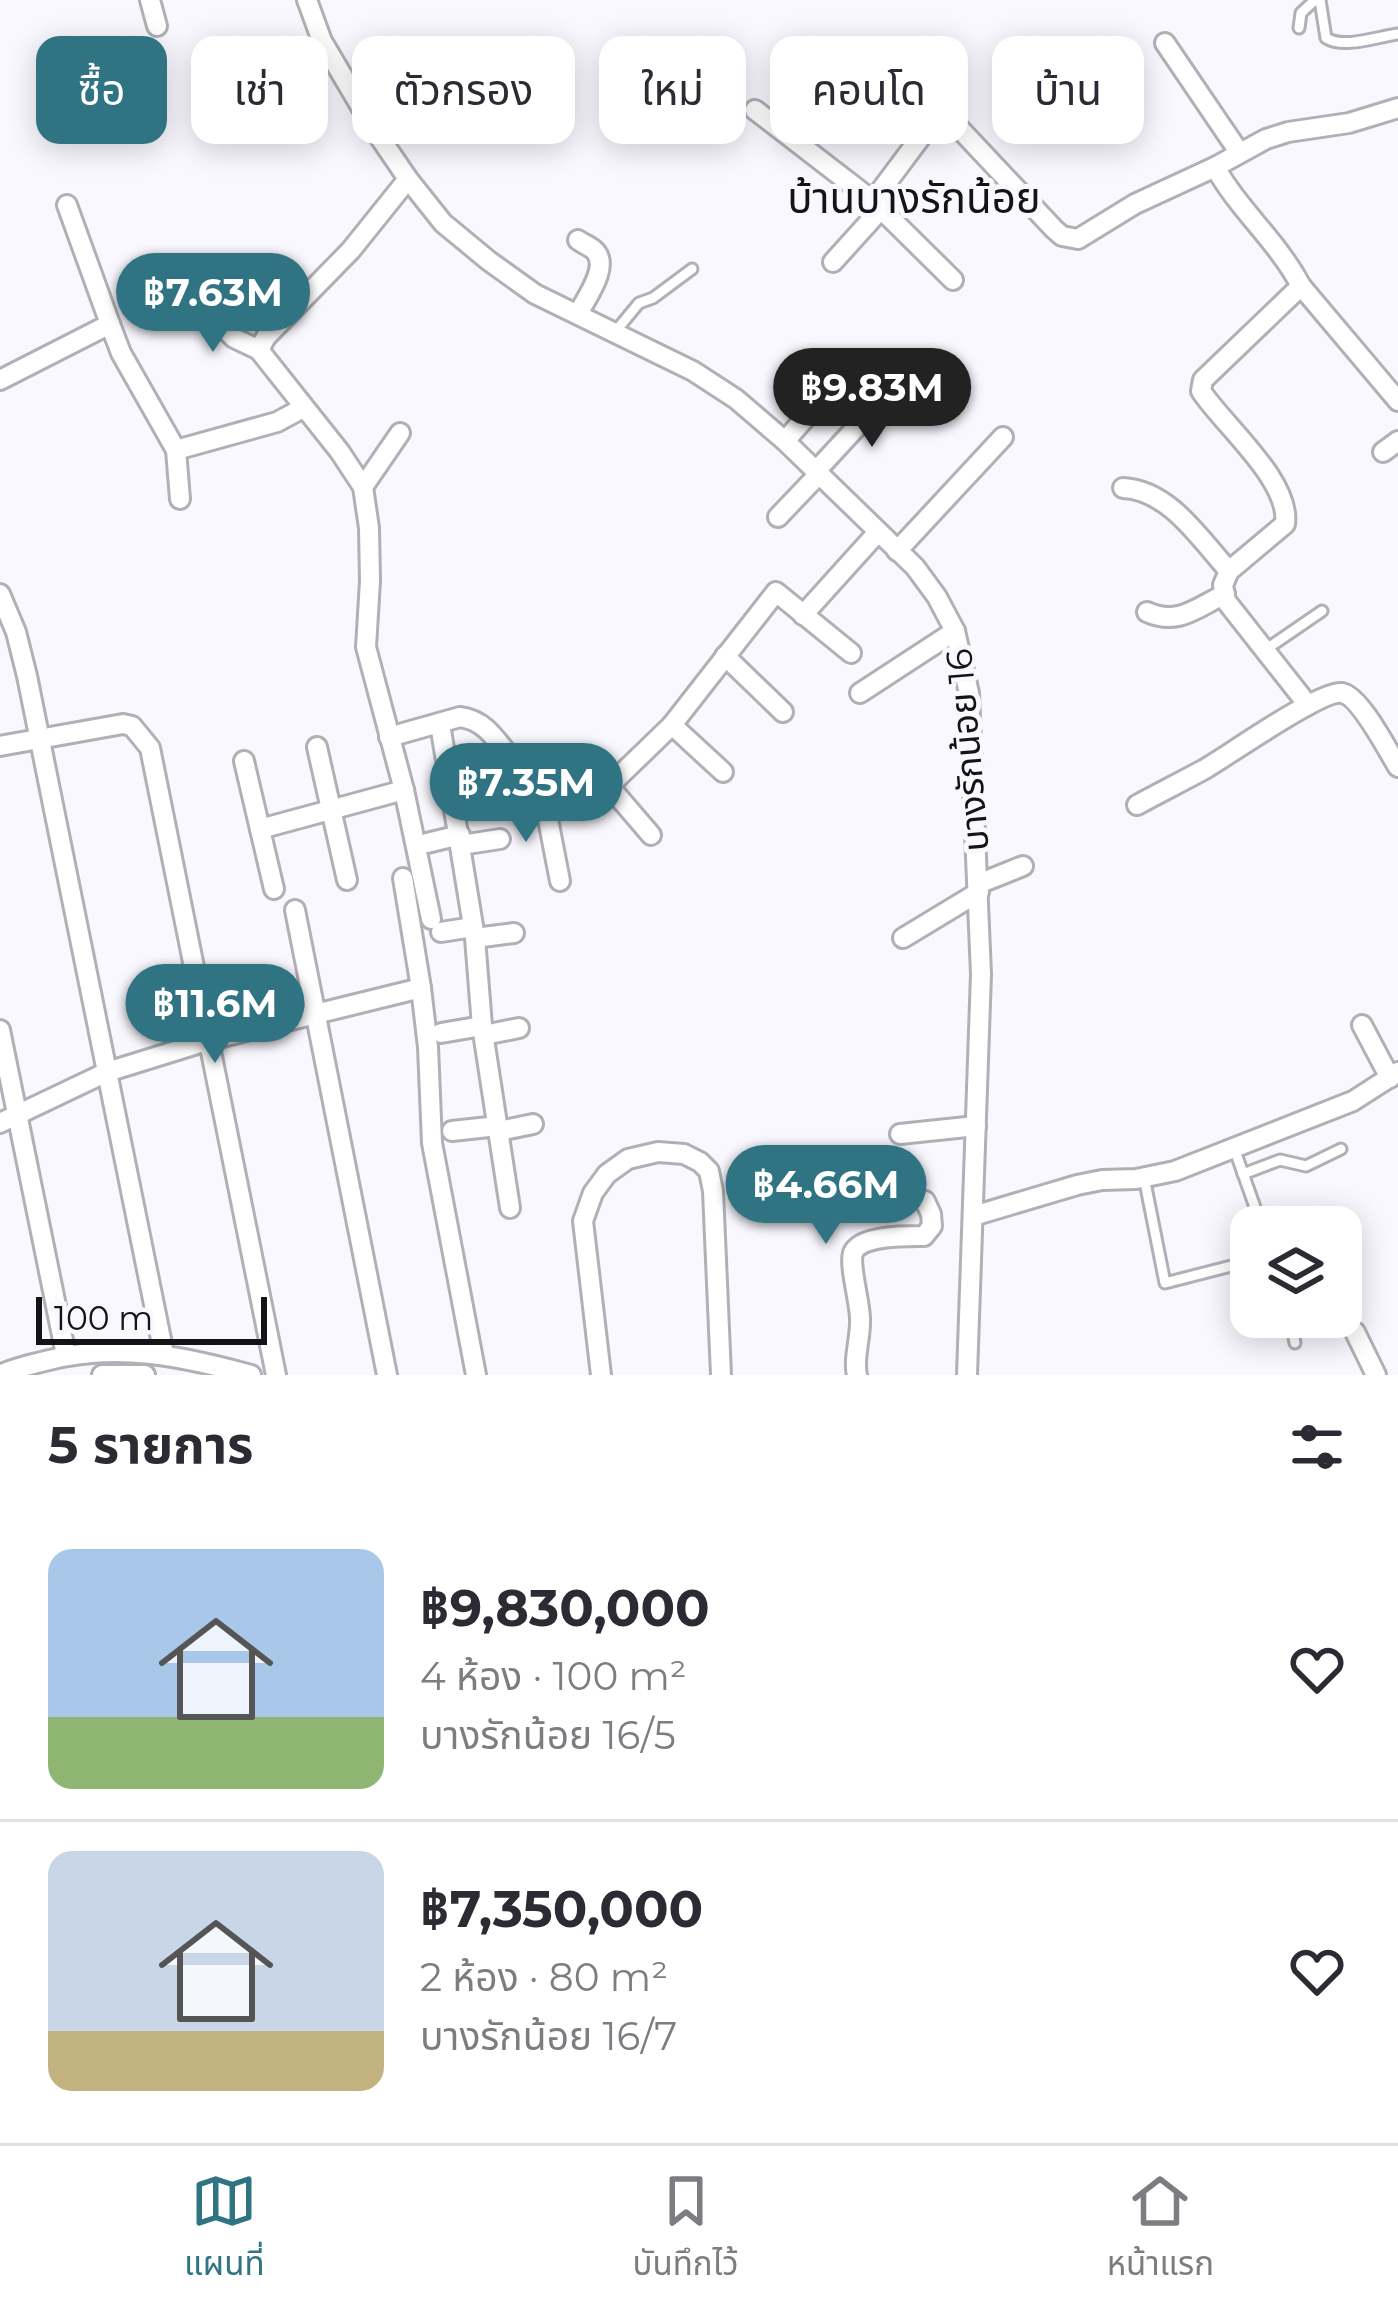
<!DOCTYPE html>
<html lang="th">
<meta charset="utf-8">
<style>
body{margin:0;font-family:Montserrat,"Noto Sans Thai",sans-serif;background:#f2f2f3;color:#2b2b33;height:100vh;display:flex;flex-direction:column;font-size:45px;white-space:nowrap}
*{box-sizing:border-box;margin:0}
p{font-size:39px;color:#7c7c81}
.icon{flex:none;width:66px;height:66px;fill:none;stroke:currentColor;stroke-width:2;stroke-linecap:round;stroke-linejoin:round}
.map{position:relative;height:1375px;overflow:hidden}
.panel{display:flex;flex-direction:column;background:#fff;flex:1}
.panel>*{flex:none}
.top-card{position:absolute;left:36px;top:36px;width:1326px;height:108px;display:flex;gap:24px}
.tools{position:absolute;left:1230px;top:1206px;display:grid;gap:24px}
.tools a{display:grid;place-items:center;width:132px;height:132px;border-radius:24px;background:#fff;box-shadow:0 6px 30px #0003;font-size:60px}
.scale{position:absolute;left:36px;bottom:30px;width:231px;box-sizing:border-box;padding-left:12px;border:6px solid #131416;border-top:0;font-size:33px;line-height:42px;white-space:nowrap;color:#131416;-webkit-text-stroke:9px #f8f8fe;paint-order:stroke}
.price{position:absolute;translate:-50% -102px;padding:0 27px;border-radius:42px;background:#307484;color:#fff;font-size:39px;line-height:78px;filter:drop-shadow(0 3px 6px #0008)}
.price::after{content:'';position:absolute;left:50%;top:72px;width:36px;height:27px;margin-left:-18px;background:inherit;clip-path:polygon(0 0,100% 0,50% 100%)}
.price.on{background:#222;color:#fff}
ul{padding:0;list-style:none}
li{display:flex;align-items:center;gap:36px;height:300px;padding:0 48px}
li+li{border-top:3px solid #e1e1e2}
li span{display:grid;place-items:center;flex:none;width:336px;height:240px;border-radius:24px;color:#555}
li>.icon{margin-inline-start:auto}
span .icon{width:144px;height:144px;fill:#fffc;stroke-width:1}
li b{font-size:51px}
h2{display:flex;justify-content:space-between;align-items:center;height:144px;padding:0 48px;font-size:51px}
.chip{padding:0 42px;border-radius:24px;background:#fff;box-shadow:0 6px 30px #0003;font-size:42px;line-height:108px}
.chip.on{background:#307484;color:#fff}
.dock{display:flex;justify-content:space-around;align-items:center;height:168px;border-top:3px solid #e1e1e2;background:#fff;font-size:33px;color:#7c7c81}
.dock a{display:grid;justify-items:center;gap:6px}
.dock .on{color:#307484}
.map>svg:first-child{display:block}
</style>
<div class="map">
<svg width="1398" height="1375" viewBox="0 0 1398 1375">
<rect width="100%" height="100%" fill="#f8f8fe"/>
<g fill="none" stroke-linecap="round" stroke-linejoin="round">
<g stroke="#b0b1b7" stroke-width="15">
<g id="lane">
<path d="M1320,0L1326,38C1344,49 1376,37 1398,34"/>
<polyline points="1299,28 1301,13 1315,0"/>
<polyline points="615,332 639,303 653,298 692,269"/>
<polyline points="1265,650 1322,611"/>
<polyline points="1234,1148 1262,1227"/>
<polyline points="1243,1174 1280,1160 1306,1166 1341,1149"/>
<polyline points="1144,1177 1165,1283 1235,1265"/>
<polyline points="1290,1317 1295,1343"/>
</g>
</g>
<g stroke="#b0b1b7" stroke-width="24">
<g id="street">
<polyline points="150,0 157,26"/>
<polyline points="307,0 322,41 374,129 408,179 443,223 489,261 535,294 693,371 736,399 785,441 915,567 937,597 955,631 969,693 981,974 967,1375"/>
<polyline points="1165,43 1239,152"/>
<path d="M1398,108L1349,123L1288,132L1266,139L1215,167C1239,210 1278,242 1301,286L1398,401"/>
<polyline points="755,110 873,201 953,280"/>
<polyline points="408,179 351,250 266,337 259,350 340,452 363,487 369,528 370,581 366,647 404,790 431,919"/>
<polyline points="873,201 926,130 940,120 949,121 958,127 1054,229 1062,236 1078,239 1135,204 1215,167"/>
<polyline points="67,205 110,324"/>
<polyline points="833,262 881,209"/>
<path d="M1301,286L1203,380L1201,391C1224,426 1291,481 1285,524L1229,571L1223,585L1226,601L1308,705"/>
<polyline points="203,307 234,338 259,350"/>
<path d="M578,314C586,298 610,267 595,251C590,246 583,244 578,240"/>
<polyline points="0,380 110,324 121,353 176,450 277,422 303,408"/>
<polyline points="785,441 828,392"/>
<polyline points="176,450 180,499"/>
<polyline points="1383,452 1398,441"/>
<polyline points="816,471 888,393"/>
<polyline points="363,487 400,433"/>
<path d="M1123,488C1169,490 1200,539 1229,571"/>
<polyline points="778,517 819,474"/>
<polyline points="897,551 1003,437"/>
<polyline points="0,594 16,632 27,676 164,1354"/>
<path d="M1147,612C1178,626 1196,608 1225,594"/>
<polyline points="803,615 878,532"/>
<polyline points="725,656 783,712"/>
<polyline points="860,693 955,631"/>
<polyline points="440,724 475,938 482,1026 510,1208"/>
<polyline points="672,725 723,772"/>
<path d="M389,737L460,717C484,720 495,738 509,756"/>
<polyline points="0,746 123,724 132,726 150,748 276,1375"/>
<polyline points="317,747 347,880"/>
<polyline points="244,761 274,889"/>
<polyline points="609,786 651,835"/>
<polyline points="544,799 560,881"/>
<polyline points="514,805 609,786 672,725 776,592 851,653"/>
<path d="M1137,805C1159,793 1181,782 1203,770C1228,756 1320,690 1342,693C1360,696 1388,751 1398,767"/>
<polyline points="260,829 404,790"/>
<polyline points="427,843 460,835"/>
<polyline points="461,845 500,839"/>
<polyline points="403,878 421,988 428,1047 432,1143 476,1375"/>
<polyline points="978,884 1023,866"/>
<polyline points="295,910 387,1375"/>
<polyline points="441,932 473,927"/>
<polyline points="475,938 514,933"/>
<polyline points="903,938 979,892"/>
<polyline points="1362,1025 1390,1078"/>
<polyline points="0,1030 66,1355"/>
<polyline points="441,1033 482,1026"/>
<polyline points="484,1035 519,1028"/>
<polyline points="0,1123 107,1072 210,1040 421,988"/>
<polyline points="452,1131 498,1126"/>
<polyline points="499,1131 533,1124"/>
<polyline points="900,1134 976,1126"/>
<path d="M799,1162C805,1169 812,1179 819,1183C843,1196 894,1190 925,1201L931,1214L932,1226L924,1236C907,1236 860,1235 853,1253C849,1265 860,1303 860,1319C861,1337 853,1358 857,1375"/>
<polyline points="973,1216 1077,1185 1102,1180 1136,1179 1175,1171 1353,1101 1398,1072"/>
<polyline points="1355,1332 1376,1375"/>
<path d="M0,1375C14,1368 30,1365 45,1361C116,1342 182,1356 251,1375"/>
<polyline points="102,1375 145,1375"/>
<polyline points="601,1375 583,1221 593,1193 607,1174 628,1159 658,1152 684,1154 700,1162 709,1171 713,1191 721,1375"/>
</g>
</g>
<use href="#lane" stroke="#fff" stroke-width="9"/>
<use href="#street" stroke="#fff" stroke-width="18"/>
</g>
<g text-anchor="middle" stroke-width="10" stroke-linejoin="round" paint-order="stroke">
<g font-size="36" fill="#131416" stroke="#f8f8fe">
<text transform="translate(967 750) rotate(-95)" y="13">บางรักน้อย 16</text>
</g>
<g font-size="42" fill="#131416" stroke="#f8f8fe">
<text x="914" y="213">บ้านบางรักน้อย</text>
</g>
</g>
</svg>
<div class="tools">
<a><svg class="icon" aria-label="layers" viewBox="0 0 24 24"><path d="M12 4l9 5-9 5-9-5zM3 14l9 5 9-5"/></svg></a>
</div>
<div class="scale">100 m</div>
<b class="price" style="left:213px;top:355px">฿7.63M</b>
<b class="price on" style="left:872px;top:450px">฿9.83M</b>
<b class="price" style="left:526px;top:845px">฿7.35M</b>
<b class="price" style="left:215px;top:1066px">฿11.6M</b>
<b class="price" style="left:826px;top:1247px">฿4.66M</b>
<div class="top-card">
<a class="chip on">ซื้อ</a>
<a class="chip">เช่า</a>
<a class="chip">ตัวกรอง</a>
<a class="chip">ใหม่</a>
<a class="chip">คอนโด</a>
<a class="chip">บ้าน</a>
</div>
</div>
<section class="panel">
<h2>5 รายการ<svg class="icon" aria-label="filters" viewBox="0 0 24 24"><path d="M4 7h16M4 17h16"/><circle cx="9" cy="7" r="2"/><circle cx="15" cy="17" r="2"/></svg></h2>
<ul>
<li><span style="background:linear-gradient(#a9c7e8 70%,#8fb573 0)"><svg class="icon" aria-label="home" viewBox="0 0 24 24"><path d="M3 11l9-7 9 7M6 9v11h12V9"/></svg></span><div><b>฿9,830,000</b><p>4 ห้อง · 100 m²</p><p>บางรักน้อย 16/5</p></div><svg class="icon" aria-label="heart" viewBox="0 0 24 24"><path d="M12 20l-8-8c-3-5 5-10 8-4 3-6 11-1 8 4z"/></svg></li>
<li><span style="background:linear-gradient(#c9d6e8 75%,#c2b280 0)"><svg class="icon" aria-label="home" viewBox="0 0 24 24"><path d="M3 11l9-7 9 7M6 9v11h12V9"/></svg></span><div><b>฿7,350,000</b><p>2 ห้อง · 80 m²</p><p>บางรักน้อย 16/7</p></div><svg class="icon" aria-label="heart" viewBox="0 0 24 24"><path d="M12 20l-8-8c-3-5 5-10 8-4 3-6 11-1 8 4z"/></svg></li>
</ul>
</section>
<nav class="dock">
<a class="on"><svg class="icon" aria-label="map" viewBox="0 0 24 24"><path d="M3 6l6-2 6 2 6-2v14l-6 2-6-2-6 2zM9 4v14M15 6v14"/></svg>แผนที่</a>
<a><svg class="icon" aria-label="saved" viewBox="0 0 24 24"><path d="M7 4h10v16l-5-4-5 4z"/></svg>บันทึกไว้</a>
<a><svg class="icon" aria-label="home" viewBox="0 0 24 24"><path d="M3 11l9-7 9 7M6 9v11h12V9"/></svg>หน้าแรก</a>
</nav>
